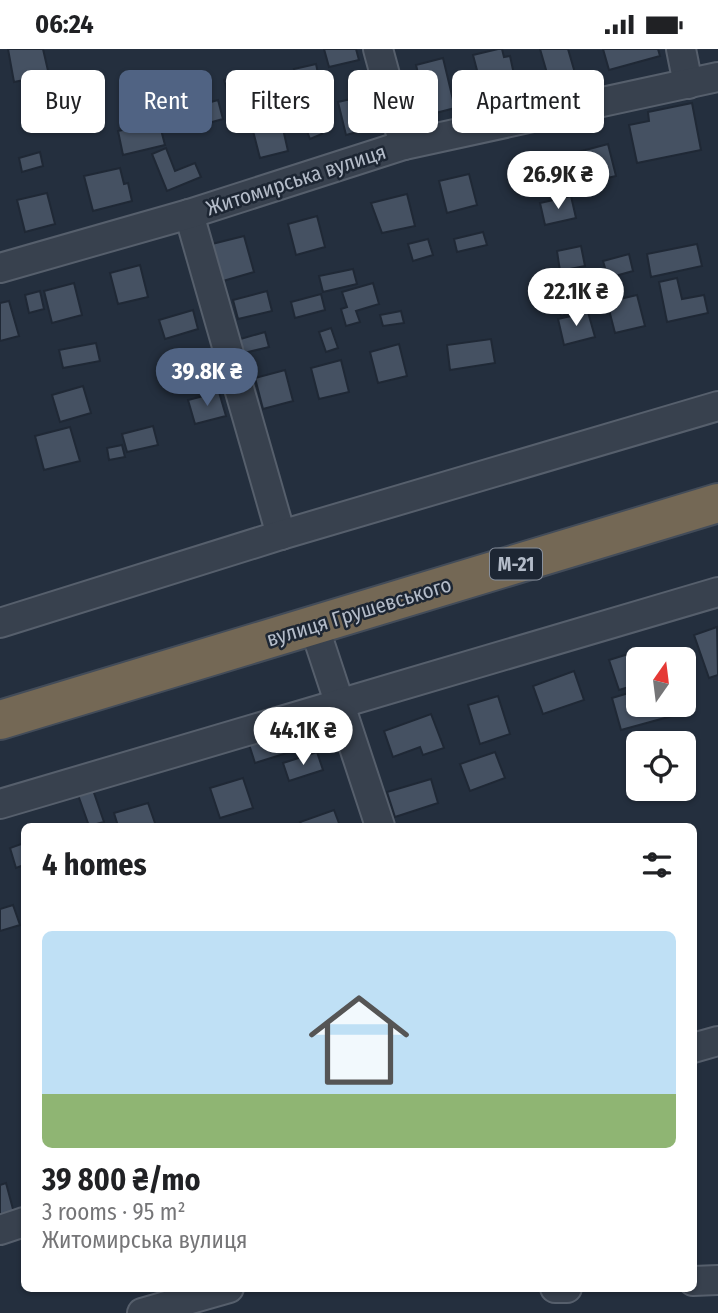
<!DOCTYPE html>
<meta charset="utf-8">
<style>
body{margin:0;font-family:"Fira Sans Condensed",sans-serif;background:#f6f6f6;color:#202124;height:100vh;display:flex;flex-direction:column;font-size:26px;white-space:nowrap}
*{box-sizing:border-box;margin:0}
p{font-size:23px;color:#757577}
.icon{flex:none;width:38px;height:38px;fill:none;stroke:currentColor;stroke-width:2;stroke-linecap:round;stroke-linejoin:round}
.map{position:relative;flex:1;overflow:hidden}
.drawer{position:absolute;left:21px;top:774px;width:676px;height:469px;display:flex;flex-direction:column;background:#fff;border-radius:10px;box-shadow:0 2px 5px #0004}
.drawer>*{flex:none}
.hud{position:absolute;left:21px;top:21px;width:677px;height:63px;display:flex;gap:14px}
.needle{width:46px;rotate:14deg}
.fabs{position:absolute;left:626px;top:598px;display:grid;gap:14px}
.fabs a{display:grid;place-items:center;width:70px;height:70px;border-radius:10px;background:#fff;box-shadow:0 2px 5px #0004;font-size:35px}
.price{position:absolute;translate:-50% -60px;padding:0 16px;border-radius:24px;background:#fff;color:#222;font-size:23px;line-height:46px;filter:drop-shadow(0 2px 4px #0008)}
.price::after{content:'';position:absolute;left:50%;top:42px;width:21px;height:16px;margin-left:-10px;background:inherit;clip-path:polygon(0 0,100% 0,50% 100%)}
.price.on{background:#506383;color:#fff}
ul{padding:0;list-style:none}
li{display:grid;align-content:center;gap:14px;height:371px;padding:0 21px}
li+li{border-top:2px solid #e0e0e0}
li span{display:grid;place-items:center;height:217px;border-radius:10px;color:#555}
li>.icon{margin-inline-start:auto}
span .icon{width:126px;height:126px;fill:#fffc;stroke-width:1}
li b{font-size:30px}
h2{display:flex;justify-content:space-between;align-items:center;height:84px;padding:0 21px;font-size:30px}
.pill{padding:0 24px;border-radius:10px;background:#fff;box-shadow:0 2px 5px #0004;font-size:24px;line-height:63px}
.pill.on{background:#506383;color:#fff}
.status{display:flex;justify-content:space-between;align-items:center;height:49px;padding:0 35px;background:#fff;direction:ltr}
.status svg{height:19px;fill:currentColor}
.map>svg:first-child{display:block}
</style>
<div class="status"><b>06:24</b><svg viewBox="0 0 49 12"><path d="M0 12V9h3v3zM5 12V6h3v6zM10 12V3h3v9zM15 12V0h3v12zM26 1h20v11H26zM47 4h2v5h-2z"/></svg></div>
<div class="map">
<svg width="718" height="1264" viewBox="0 0 718 1264">
<rect width="100%" height="100%" fill="#242f3e"/>
<g fill="#455162" stroke="#1f2835" stroke-width="2">
<polygon points="8,0 43,0 49,26 14,33"/>
<polygon points="324,0 356,0 359,11 329,18"/>
<polygon points="498,0 502,0 504,8 510,7 515,30 511,31 513,41 484,48 473,6"/>
<polygon points="540,0 568,0 575,24 549,31"/>
<polygon points="603,0 658,0 660,7 609,21"/>
<polygon points="443,9 455,59 428,66 416,16"/>
<polygon points="316,15 323,48 302,53 294,20"/>
<polygon points="254,23 259,40 229,48 224,31"/>
<polygon points="59,39 63,57 28,64 24,46"/>
<polygon points="372,45 380,77 346,86 338,53"/>
<polygon points="218,51 223,70 183,81 178,62"/>
<polygon points="692,54 701,101 637,114 629,76 649,72 648,63"/>
<polygon points="312,59 322,85 310,90 300,64"/>
<polygon points="281,71 288,102 260,109 252,78"/>
<polygon points="159,73 165,96 123,106 118,82"/>
<polygon points="608,95 616,127 586,134 578,103"/>
<polygon points="166,99 175,122 195,114 201,128 167,142 152,105"/>
<polygon points="40,103 43,117 22,123 19,109"/>
<polygon points="540,107 548,138 518,145 510,114"/>
<polygon points="120,119 124,135 128,134 132,152 93,162 84,127"/>
<polygon points="469,125 477,156 447,164 439,132"/>
<polygon points="47,144 55,175 25,183 17,151"/>
<polygon points="407,145 415,177 382,184 371,154"/>
<polygon points="571,147 576,169 545,176 540,154"/>
<polygon points="317,167 325,198 296,206 288,175"/>
<polygon points="483,183 487,196 457,203 454,190"/>
<polygon points="244,187 254,223 223,232 212,195"/>
<polygon points="428,190 433,206 413,212 408,195"/>
<polygon points="697,195 702,217 651,228 647,205"/>
<polygon points="581,197 585,217 560,222 557,202"/>
<polygon points="629,205 633,222 608,229 603,212"/>
<polygon points="140,216 148,248 118,255 110,224"/>
<polygon points="353,220 357,235 323,243 319,227"/>
<polygon points="677,229 682,250 704,246 708,264 667,273 659,233"/>
<polygon points="74,234 82,266 52,274 44,242"/>
<polygon points="373,234 379,255 356,262 360,273 346,277 341,260 347,258 342,243"/>
<polygon points="573,240 580,261 561,267 555,245"/>
<polygon points="40,242 44,260 29,264 25,246"/>
<polygon points="267,242 272,262 238,270 233,251"/>
<polygon points="321,245 325,261 295,269 291,253"/>
<polygon points="637,246 645,277 615,284 607,253"/>
<polygon points="9,252 19,287 0,292 0,254"/>
<polygon points="193,261 198,280 165,290 159,271"/>
<polygon points="401,262 404,274 383,277 380,266"/>
<polygon points="588,263 595,288 564,296 558,270"/>
<polygon points="331,279 338,299 326,303 319,283"/>
<polygon points="265,283 269,298 240,305 237,291"/>
<polygon points="491,290 495,314 450,321 447,296"/>
<polygon points="96,294 100,312 63,319 59,301"/>
<polygon points="399,295 407,327 378,334 370,303"/>
<polygon points="212,303 224,338 203,345 191,310"/>
<polygon points="341,311 349,343 319,350 311,319"/>
<polygon points="285,321 293,352 263,360 255,329"/>
<polygon points="83,337 91,364 60,373 52,346"/>
<polygon points="219,343 226,367 195,375 188,351"/>
<polygon points="153,377 158,396 127,403 122,385"/>
<polygon points="70,378 80,412 44,421 35,387"/>
<polygon points="122,396 125,408 109,411 107,399"/>
<polygon points="717,578 718,626 709,629 694,586"/>
<polygon points="638,602 641,611 639,611 639,635 619,641 609,611"/>
<polygon points="574,622 584,651 543,665 533,637"/>
<polygon points="632,643 637,659 646,656 669,656 672,667 621,681 612,649"/>
<polygon points="498,647 510,685 480,695 468,656"/>
<polygon points="431,665 444,699 423,706 420,698 393,708 384,682"/>
<polygon points="298,673 306,698 255,714 247,689"/>
<polygon points="317,703 323,721 289,732 283,714"/>
<polygon points="495,703 505,729 470,742 460,715"/>
<polygon points="243,729 253,759 220,769 210,739"/>
<polygon points="431,730 438,754 395,768 387,743"/>
<polygon points="92,738 104,773 89,777 77,743"/>
<polygon points="148,754 156,777 118,777 114,764"/>
<polygon points="334,761 340,777 302,777 300,773"/>
<polygon points="24,794 24,816 16,819 10,799"/>
<polygon points="13,856 20,876 0,882 0,860"/>
<polygon points="6,1134 14,1164 0,1168 0,1136"/>
</g>
<g fill="none" stroke-linecap="round" stroke-linejoin="round">
<g stroke="#565f6c" stroke-width="32">
<g id="minor">
<polyline points="378,0 404,96"/>
<polyline points="681,0 688,35"/>
<polyline points="189,165 281,486"/>
<polyline points="0,219 189,165 404,96 718,28"/>
<polyline points="0,574 281,486 718,357"/>
<polyline points="314,577 380,777"/>
<polyline points="0,755 718,543"/>
<polyline points="693,999 718,992"/>
<polyline points="0,1181 24,1173"/>
<polyline points="693,1232 718,1231"/>
<polyline points="555,1239 567,1239"/>
<polyline points="142,1264 229,1239"/>
</g>
</g>
<g stroke="#434c59" stroke-width="42">
<polyline id="highway" points="0,671 718,454"/>
</g>
<use href="#minor" stroke="#38414e" stroke-width="28"/>
<use href="#highway" stroke="#746855" stroke-width="38"/>
</g>
<g text-anchor="middle" stroke-width="5" stroke-linejoin="round" paint-order="stroke">
<rect fill="#1d2633" stroke="#878f9c" stroke-width="2" x="490" y="499.5" width="52" height="31" rx="5"/>
<g font-size="19" font-weight="bold" fill="#b4bcc9">
<text x="516" y="522">М-21</text>
</g>
<g font-size="21" fill="#b4bcc9" stroke="#1d2633">
<text transform="translate(296 131) rotate(-18)" y="7">Житомирська вулиця</text>
<text transform="translate(359 563) rotate(-17)" y="7">вулиця Грушевського</text>
</g>
</g>
</svg>
<div class="fabs">
<a><svg class="needle" viewBox="-14 -14 28 28"><path d="M0-13l5 13h-10z" fill="#e53935"/><path d="M0 13l5-13h-10z" fill="#757577"/></svg></a>
<a><svg class="icon" aria-label="locate" viewBox="0 0 24 24"><circle cx="12" cy="12" r="6"/><path d="M12 2v4M12 18v4M2 12h4M18 12h4"/></svg></a>
</div>
<b class="price" style="left:558px;top:162px">26.9K ₴</b>
<b class="price" style="left:576px;top:279px">22.1K ₴</b>
<b class="price on" style="left:207px;top:359px">39.8K ₴</b>
<b class="price" style="left:303px;top:718px">44.1K ₴</b>
<div class="hud">
<a class="pill">Buy</a>
<a class="pill on">Rent</a>
<a class="pill">Filters</a>
<a class="pill">New</a>
<a class="pill">Apartment</a>
</div>
<section class="drawer">
<h2>4 homes<svg class="icon" aria-label="filters" viewBox="0 0 24 24"><path d="M4 7h16M4 17h16"/><circle cx="9" cy="7" r="2"/><circle cx="15" cy="17" r="2"/></svg></h2>
<ul>
<li><span style="background:linear-gradient(#bfe0f5 75%,#8fb573 0)"><svg class="icon" aria-label="home" viewBox="0 0 24 24"><path d="M3 11l9-7 9 7M6 9v11h12V9"/></svg></span><div><b>39 800 ₴/mo</b><p>3 rooms · 95 m²</p><p>Житомирська вулиця</p></div></li>
</ul>
</section>
</div>
